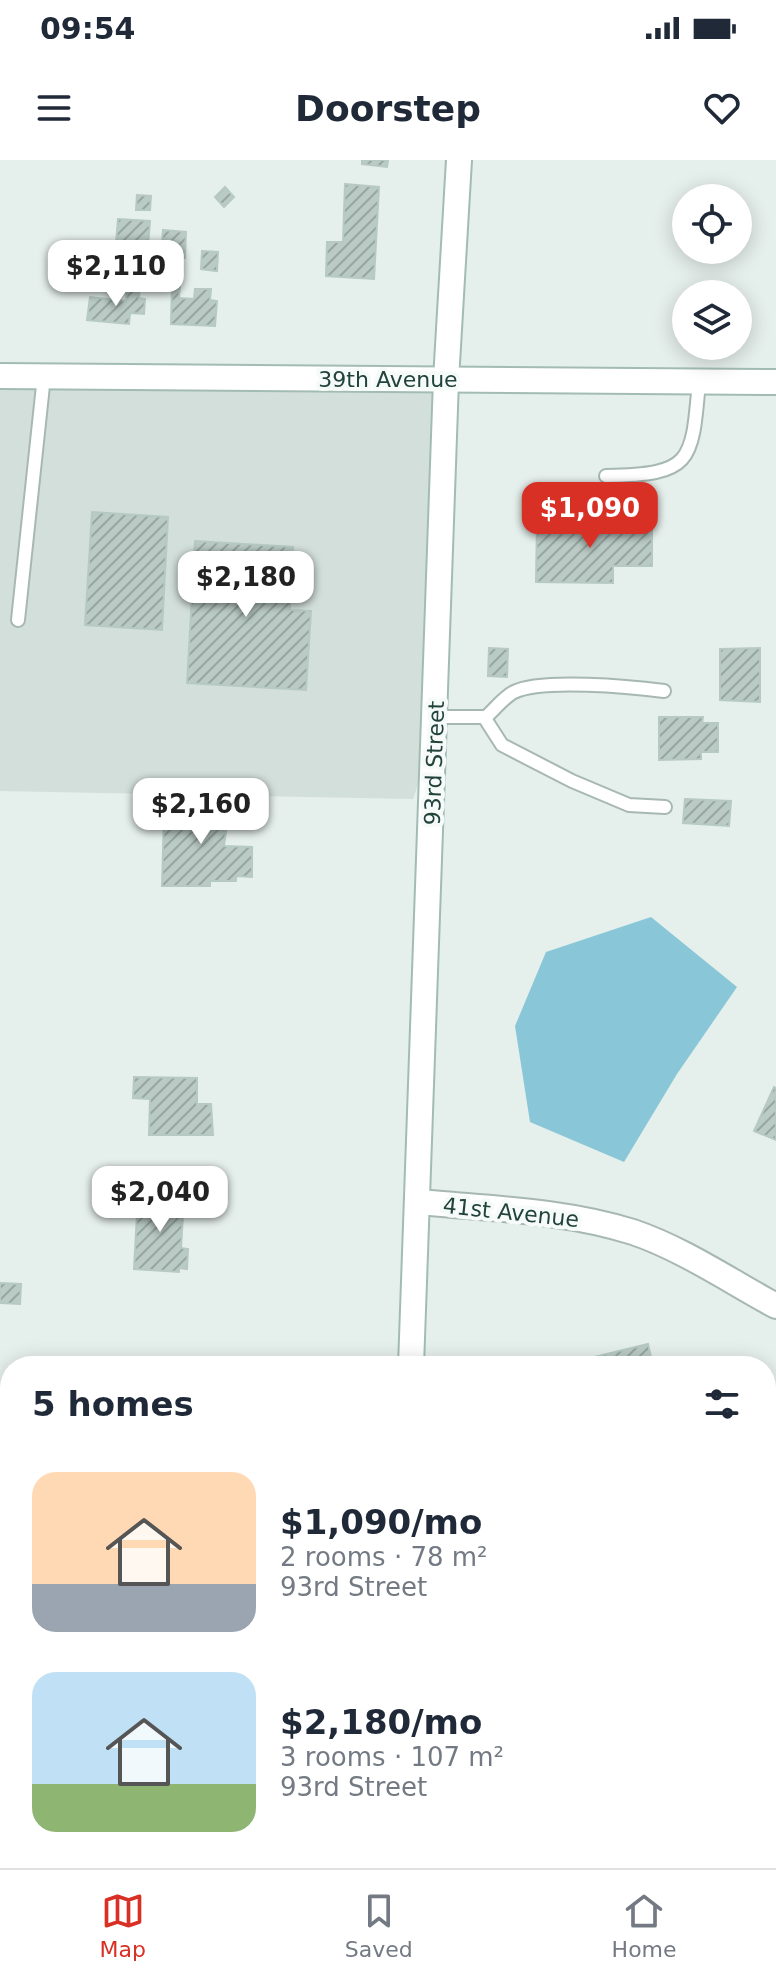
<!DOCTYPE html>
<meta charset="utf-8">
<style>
body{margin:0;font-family:"DejaVu Sans",sans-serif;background:#f6f6f7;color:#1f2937;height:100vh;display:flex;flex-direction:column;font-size:30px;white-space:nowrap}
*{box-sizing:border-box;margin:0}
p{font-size:26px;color:#747a83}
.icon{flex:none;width:44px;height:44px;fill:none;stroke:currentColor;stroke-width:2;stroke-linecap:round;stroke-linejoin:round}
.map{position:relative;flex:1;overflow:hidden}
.details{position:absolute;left:0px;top:1196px;width:776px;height:512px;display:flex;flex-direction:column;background:#fff;border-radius:32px 32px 0 0;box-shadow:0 4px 20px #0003}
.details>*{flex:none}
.fabs{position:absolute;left:672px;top:24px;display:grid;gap:16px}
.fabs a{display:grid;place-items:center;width:80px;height:80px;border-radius:50%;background:#fff;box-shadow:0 4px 20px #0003;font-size:40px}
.price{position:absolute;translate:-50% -68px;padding:0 18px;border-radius:16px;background:#fff;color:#222;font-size:26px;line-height:52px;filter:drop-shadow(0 2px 4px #0008)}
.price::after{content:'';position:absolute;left:50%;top:48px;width:24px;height:18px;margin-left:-12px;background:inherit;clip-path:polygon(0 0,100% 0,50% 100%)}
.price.active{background:#d93025;color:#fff}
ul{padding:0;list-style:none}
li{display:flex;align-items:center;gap:24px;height:200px;padding:0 32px}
li span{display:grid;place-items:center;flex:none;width:224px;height:160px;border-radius:24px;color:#555}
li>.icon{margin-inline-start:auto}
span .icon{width:96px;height:96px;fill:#fffc;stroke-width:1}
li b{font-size:34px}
h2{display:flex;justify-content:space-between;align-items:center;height:96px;padding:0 32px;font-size:34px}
.status{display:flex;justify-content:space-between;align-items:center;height:56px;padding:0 40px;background:#fff;direction:ltr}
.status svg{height:22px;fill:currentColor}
header{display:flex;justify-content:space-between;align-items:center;height:104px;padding:0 32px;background:#fff;font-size:36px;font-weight:700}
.dock{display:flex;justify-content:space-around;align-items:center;height:112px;border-top:2px solid #e0e1e3;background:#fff;font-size:22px;color:#747a83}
.dock a{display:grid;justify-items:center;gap:4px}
.dock .active{color:#d93025}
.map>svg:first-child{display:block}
</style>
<div class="status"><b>09:54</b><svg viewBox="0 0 49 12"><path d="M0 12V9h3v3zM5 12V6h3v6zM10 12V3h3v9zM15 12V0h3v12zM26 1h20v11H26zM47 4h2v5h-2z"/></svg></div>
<header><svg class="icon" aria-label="menu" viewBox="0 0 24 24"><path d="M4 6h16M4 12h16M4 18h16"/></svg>Doorstep<svg class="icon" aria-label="heart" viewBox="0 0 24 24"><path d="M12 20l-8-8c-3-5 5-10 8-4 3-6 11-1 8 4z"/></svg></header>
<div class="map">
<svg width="776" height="1708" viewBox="0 0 776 1708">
<defs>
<pattern id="building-hatch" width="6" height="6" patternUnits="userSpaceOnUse" patternTransform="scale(2)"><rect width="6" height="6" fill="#bacac5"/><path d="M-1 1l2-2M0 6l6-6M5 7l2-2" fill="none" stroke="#97a6a1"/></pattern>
</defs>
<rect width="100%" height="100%" fill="#e5efeb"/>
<polygon fill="#d3dfda" points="0,216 446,220 436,572 413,639 0,631"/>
<polygon fill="#89c7d8" points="651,757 737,827 677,914 624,1002 530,962 515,866 546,792"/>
<g fill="url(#building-hatch)" stroke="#b6cac3" stroke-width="2">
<polygon points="362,0 388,0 387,7 362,4"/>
<polygon points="345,24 379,27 374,119 326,116 327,82 343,82"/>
<polygon points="225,27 234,37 224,47 215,37"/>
<polygon points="137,35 151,36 150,50 136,50"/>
<polygon points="118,59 150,61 148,86 116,83"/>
<polygon points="163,70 186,72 185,98 161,97"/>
<polygon points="202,91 218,92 217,111 201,109"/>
<polygon points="127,127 140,128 139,138 145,139 144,154 130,153 129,164 87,160 90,137 126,141"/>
<polygon points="172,127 180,127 179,138 194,139 195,129 211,129 210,140 217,141 215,166 171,164"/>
<polygon points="92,352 168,357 162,470 85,465"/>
<polygon points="537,361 652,362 652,406 613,406 613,423 536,422"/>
<polygon points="195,381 293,387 290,450 311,451 306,530 187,523"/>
<polygon points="489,488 508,489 507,517 488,516"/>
<polygon points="760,488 760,542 720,540 720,489"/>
<polygon points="659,557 703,557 702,563 718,563 718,592 701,592 701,599 659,600"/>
<polygon points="685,639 731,641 729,666 683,663"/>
<polygon points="173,640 230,641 224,686 252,687 252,717 236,716 236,721 210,721 210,726 162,726 164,655 172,655"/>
<polygon points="134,917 197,918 197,944 211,944 213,975 149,975 150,939 133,938"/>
<polygon points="774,927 776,928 776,980 754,971"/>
<polygon points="138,1035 184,1038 181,1088 188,1089 187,1109 179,1108 179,1112 134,1109"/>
<polygon points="0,1123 21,1124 20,1144 0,1143"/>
<polygon points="648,1184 653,1206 589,1206 590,1198"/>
<polygon points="0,1317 6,1318 5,1337 10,1337 10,1375 0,1374"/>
</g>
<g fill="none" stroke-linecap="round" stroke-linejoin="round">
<g stroke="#a7b8b3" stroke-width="16">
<g id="lane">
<path d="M606,316C692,314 692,304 699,221"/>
<polyline points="18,460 44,216"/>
<path d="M436,557H486C494,550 504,537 514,532C541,518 633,527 664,531"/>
<polyline points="484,557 502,585 572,621 629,645 665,647"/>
</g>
</g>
<g stroke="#a7b8b3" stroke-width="28">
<g id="street">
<path d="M419,1042C491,1049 564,1050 633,1072C683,1089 730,1121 776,1146"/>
<polyline points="0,1450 10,1450"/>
</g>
</g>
<g stroke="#a2bcb4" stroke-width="28">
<g id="secondary">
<polyline points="0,216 776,222"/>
<polyline points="411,1206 446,220 459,0"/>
<polyline points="386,1708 387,1698"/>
</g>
</g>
<use href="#lane" stroke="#fff" stroke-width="12"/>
<use href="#street" stroke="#fff" stroke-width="24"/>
<use href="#secondary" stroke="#fff" stroke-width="24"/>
</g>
<g text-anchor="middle" stroke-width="8" stroke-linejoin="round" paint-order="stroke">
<g font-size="22" fill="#22433c" stroke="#f6fbf9">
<text x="388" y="227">39th Avenue</text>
<text transform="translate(434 603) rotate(-88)" y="8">93rd Street</text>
<text transform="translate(511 1052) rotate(6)" y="8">41st Avenue</text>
</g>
</g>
</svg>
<div class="fabs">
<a><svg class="icon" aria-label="locate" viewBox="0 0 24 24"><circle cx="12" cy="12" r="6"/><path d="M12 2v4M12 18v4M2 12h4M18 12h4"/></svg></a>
<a><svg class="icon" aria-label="layers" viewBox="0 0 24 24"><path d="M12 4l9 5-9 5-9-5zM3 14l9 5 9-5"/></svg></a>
</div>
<b class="price" style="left:116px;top:148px">$2,110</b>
<b class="price active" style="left:590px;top:390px">$1,090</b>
<b class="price" style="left:246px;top:459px">$2,180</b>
<b class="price" style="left:201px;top:686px">$2,160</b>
<b class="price" style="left:160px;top:1074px">$2,040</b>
<section class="details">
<h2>5 homes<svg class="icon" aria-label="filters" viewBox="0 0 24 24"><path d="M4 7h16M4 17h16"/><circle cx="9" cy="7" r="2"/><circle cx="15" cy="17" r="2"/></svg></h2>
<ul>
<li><span style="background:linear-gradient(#ffd9b3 70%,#9aa5b1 0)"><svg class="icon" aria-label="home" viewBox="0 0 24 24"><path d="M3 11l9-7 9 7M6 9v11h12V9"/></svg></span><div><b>$1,090/mo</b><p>2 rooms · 78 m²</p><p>93rd Street</p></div></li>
<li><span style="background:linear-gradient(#bfe0f5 70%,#8fb573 0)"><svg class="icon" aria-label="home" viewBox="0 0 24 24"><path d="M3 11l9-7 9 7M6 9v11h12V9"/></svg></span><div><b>$2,180/mo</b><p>3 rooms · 107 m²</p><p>93rd Street</p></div></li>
</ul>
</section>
</div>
<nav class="dock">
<a class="active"><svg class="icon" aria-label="map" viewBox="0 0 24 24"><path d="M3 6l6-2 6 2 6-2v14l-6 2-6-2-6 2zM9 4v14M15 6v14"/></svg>Map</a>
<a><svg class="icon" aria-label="saved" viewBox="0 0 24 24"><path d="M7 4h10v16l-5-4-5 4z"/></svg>Saved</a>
<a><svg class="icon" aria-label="home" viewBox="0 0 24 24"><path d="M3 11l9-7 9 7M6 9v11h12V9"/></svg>Home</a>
</nav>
